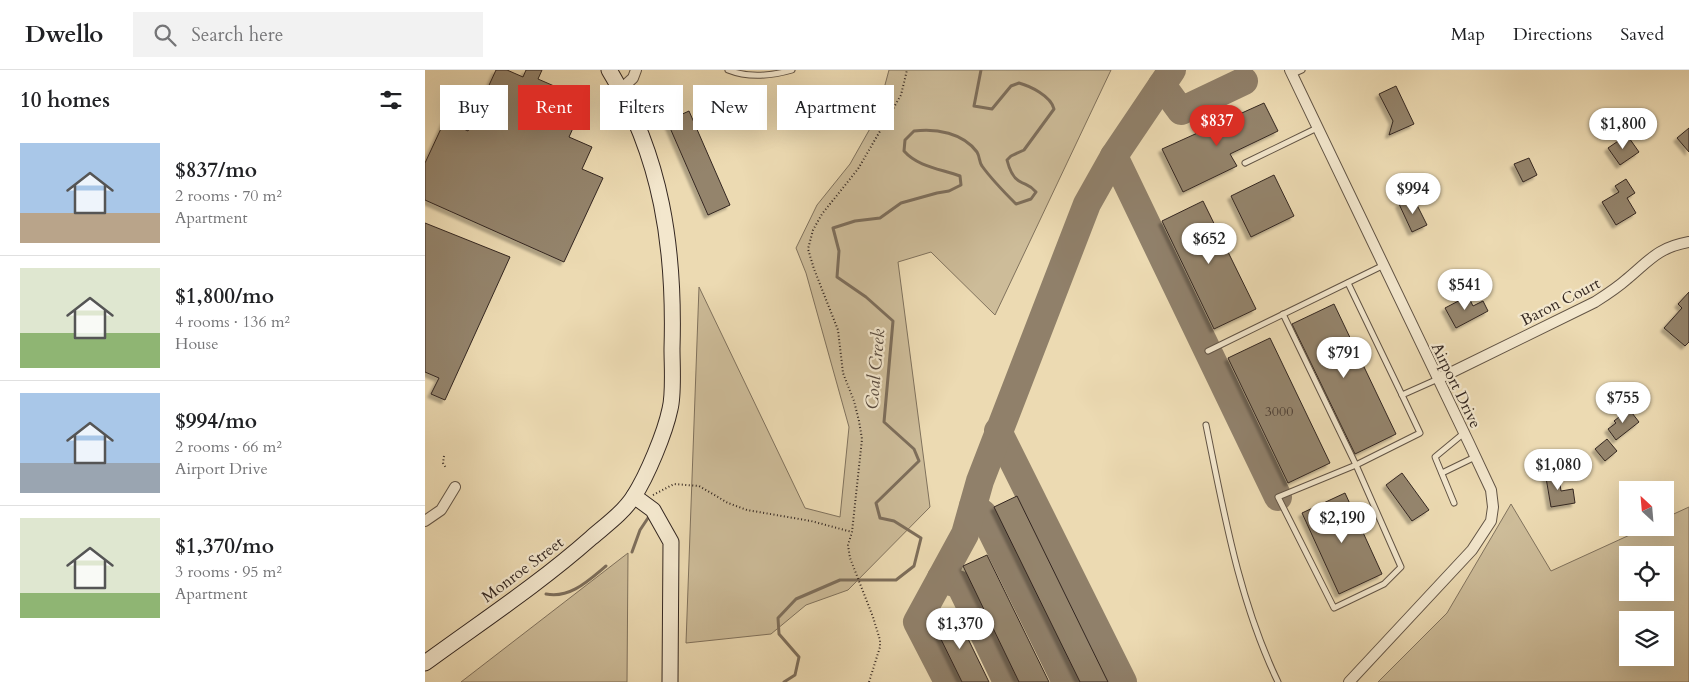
<!DOCTYPE html>
<meta charset="utf-8">
<style>
body{margin:0;font-family:Cardo,serif;background:#f2f2f2;color:#202124;height:100vh;display:flex;flex-direction:column;font-size:19px;white-space:nowrap}
*{box-sizing:border-box;margin:0}
p{font-size:16px;color:#757577}
.icon{flex:none;width:28px;height:28px;fill:none;stroke:currentColor;stroke-width:2;stroke-linecap:round;stroke-linejoin:round}
.map{position:relative;flex:1;overflow:hidden}
.drawer{display:flex;flex-direction:column;background:#fff;width:425px}
.drawer>*{flex:none}
.guide{position:absolute;left:15px;top:15px;width:475px;height:45px;display:flex;gap:10px}
.needle{width:32px;rotate:334deg}
.tools{position:absolute;left:1194px;top:411px;display:grid;gap:10px}
.tools a{display:grid;place-items:center;width:55px;height:55px;border-radius:0px;background:#fff;box-shadow:0 5px 20px #0002;font-size:25px}
.price{position:absolute;translate:-50% -42px;padding:0 11px;border-radius:18px;background:#fff;color:#222;font-size:16px;line-height:32px;filter:drop-shadow(0 1px 2px #0008)}
.price::after{content:'';position:absolute;left:50%;top:30px;width:15px;height:11px;margin-left:-8px;background:inherit;clip-path:polygon(0 0,100% 0,50% 100%)}
.price.on{background:#d93025;color:#fff}
ul{padding:0;list-style:none}
li{display:flex;align-items:center;gap:15px;height:125px;padding:0 20px}
li+li{border-top:1px solid #e0e0e0}
li span{display:grid;place-items:center;flex:none;width:140px;height:100px;border-radius:0px;color:#555}
li>.icon{margin-inline-start:auto}
span .icon{width:60px;height:60px;fill:#fffc;stroke-width:1}
li b{font-size:21px}
h2{display:flex;justify-content:space-between;align-items:center;height:60px;padding:0 20px;font-size:21px}
.tag{padding:0 18px;border-radius:0px;background:#fff;box-shadow:0 5px 20px #0002;font-size:18px;line-height:45px}
.tag.on{background:#d93025;color:#fff}
header{display:flex;align-items:center;gap:30px;box-sizing:border-box;height:70px;padding:0 25px;background:#fff;border-bottom:1px solid #e0e0e0}
header strong{font-size:24px}
nav{display:flex;gap:28px;margin-inline-start:auto;font-size:18px}
.search{width:350px;height:45px;background:#f2f2f2;display:flex;align-items:center;gap:12px;box-sizing:border-box;padding:0 18px;border-radius:0px;color:#757577;font-size:19px}
main{display:flex;flex:1;min-height:0}
.map>svg:first-child{display:block}
</style>
<header>
<strong>Dwello</strong>
<div class="search"><svg class="icon" aria-label="search" viewBox="0 0 24 24"><circle cx="10" cy="10" r="6"/><path d="M15 15l6 6"/></svg>Search here</div>
<nav><a>Map</a><a>Directions</a><a>Saved</a></nav>
</header>
<main>
<section class="drawer">
<h2>10 homes<svg class="icon" aria-label="filters" viewBox="0 0 24 24"><path d="M4 7h16M4 17h16"/><circle cx="9" cy="7" r="2"/><circle cx="15" cy="17" r="2"/></svg></h2>
<ul>
<li><span style="background:linear-gradient(#a9c7e8 70%,#b9a48a 0)"><svg class="icon" aria-label="home" viewBox="0 0 24 24"><path d="M3 11l9-7 9 7M6 9v11h12V9"/></svg></span><div><b>$837/mo</b><p>2 rooms · 70 m²</p><p>Apartment</p></div></li>
<li><span style="background:linear-gradient(#dfe7d0 65%,#8fb573 0)"><svg class="icon" aria-label="home" viewBox="0 0 24 24"><path d="M3 11l9-7 9 7M6 9v11h12V9"/></svg></span><div><b>$1,800/mo</b><p>4 rooms · 136 m²</p><p>House</p></div></li>
<li><span style="background:linear-gradient(#a9c7e8 70%,#9aa5b1 0)"><svg class="icon" aria-label="home" viewBox="0 0 24 24"><path d="M3 11l9-7 9 7M6 9v11h12V9"/></svg></span><div><b>$994/mo</b><p>2 rooms · 66 m²</p><p>Airport Drive</p></div></li>
<li><span style="background:linear-gradient(#dfe7d0 75%,#8fb573 0)"><svg class="icon" aria-label="home" viewBox="0 0 24 24"><path d="M3 11l9-7 9 7M6 9v11h12V9"/></svg></span><div><b>$1,370/mo</b><p>3 rooms · 95 m²</p><p>Apartment</p></div></li>
</ul>
</section>
<div class="map">
<svg width="1264" height="612" viewBox="0 0 1264 612">
<defs>
<filter id="shadow"><feDropShadow dx="-3.5" dy="3.5" stdDeviation="1" flood-color="#0004"/></filter>
</defs>
<rect width="100%" height="100%" fill="#ecdab2"/>
<filter id="stains"><feTurbulence type="fractalNoise" baseFrequency=".004" numOctaves="4"/><feColorMatrix values="0 0 0 0 .2 0 0 0 0 .09 0 0 0 0 .02 0 0 0 .5 -.17"/></filter>
<radialGradient id="worn" r=".72"><stop offset=".6" stop-color="#630" stop-opacity="0"/><stop offset="1" stop-color="#630" stop-opacity=".3"/></radialGradient>
<g fill="#cdbc99" stroke="#80725d" fill-rule="evenodd">
<polygon points="464,0 686,0 570,245 506,182 473,192 505,437 423,520 381,535 346,564 261,573 274,217 380,438 415,447 424,357 381,203 371,178 392,135 425,94 451,48"/>
<path d="M1086,434L1126,501L1220,458H1240V448L1264,437V612H953L1022,543ZM1202,485H1240V522H1202ZM1202,550H1240V588H1202Z"/>
<polygon points="203,483 202,612 36,612"/>
</g>
<g fill="none" stroke-linecap="round" stroke-linejoin="round">
<g stroke="#7d6e5b" stroke-width="3">
<polyline points="207,482 215,460 225,445"/>
<path d="M121,524C145,529 164,510 181,496"/>
<path d="M359,612L370,605L374,587L354,564L353,548L371,529L415,510H471L489,496L496,468L469,451L455,448L451,433L494,391L489,379L459,352L468,251L441,227L412,207L414,181L408,158L430,151L455,148L476,133L512,123L524,121L536,115L535,106C516,99 493,97 479,81L480,70L489,61C511,58 538,63 552,82C555,87 554,92 557,96C567,110 579,122 591,134L606,129L611,122C604,114 602,116 594,111C587,107 584,98 582,90L586,86L599,80L629,39C626,26 605,16 594,13L586,16L567,39L549,36L556,0"/>
</g>
<g stroke="#90806a" stroke-width="28">
<polyline points="737,15 756,41 819,11"/>
<polyline points="689,86 853,427"/>
<polyline points="573,361 698,612"/>
<polyline points="548,436 558,444 641,612"/>
<polyline points="516,508 535,515 582,612"/>
<polyline points="523,612 492,552 540,464 555,411 662,134 689,86 747,0"/>
</g>
</g>
<g fill="#94846c" stroke="#342721" filter="url(#shadow)">
<polygon points="71,0 82,0 98,7 101,0 117,0 113,9 136,19 128,36 153,47 144,67 167,77 157,99 178,108 139,192 0,130 0,93 20,50 43,61"/>
<polygon points="971,16 989,54 964,65 968,51 954,24"/>
<polygon points="839,33 853,61 805,84 812,96 758,122 737,79"/>
<polygon points="264,41 305,135 283,145 242,51"/>
<polygon points="1264,58 1264,82 1252,68"/>
<polygon points="1202,65 1214,82 1195,95 1183,78"/>
<polygon points="1104,88 1112,105 1098,112 1089,94"/>
<polygon points="849,105 869,146 826,167 806,126"/>
<polygon points="1201,109 1210,123 1202,128 1211,143 1191,155 1177,132 1194,122 1190,116"/>
<polygon points="988,127 1002,155 987,162 974,134"/>
<polygon points="778,131 831,239 789,259 737,151"/>
<polygon points="0,153 85,187 20,330 6,324 14,308 0,302"/>
<polygon points="1264,222 1264,272 1260,276 1239,258 1257,238 1253,234"/>
<polygon points="1043,226 1048,236 1058,231 1063,241 1031,258 1020,238"/>
<polygon points="909,234 971,364 930,384 867,254"/>
<polygon points="845,268 905,393 863,413 803,288"/>
<polygon points="1204,339 1214,352 1191,370 1183,359 1191,353 1189,351"/>
<polygon points="1182,369 1192,381 1180,391 1170,379"/>
<polygon points="1133,400 1136,421 1148,419 1150,433 1126,437 1120,402"/>
<polygon points="977,403 1004,440 987,451 961,415"/>
<polygon points="920,423 957,504 914,524 877,443"/>
<polygon points="592,426 683,612 655,612 569,437"/>
<polygon points="562,485 624,612 594,612 538,496"/>
<polygon points="530,542 564,612 537,612 508,553"/>
</g>
<g fill="none" stroke-linecap="round" stroke-linejoin="round">
<g stroke="#625445" stroke-width="7">
<g id="lane">
<path d="M303,0C323,8 346,6 367,0"/>
<polyline points="868,4 877,0"/>
<polyline points="820,93 892,58"/>
<polyline points="923,213 977,325"/>
<polyline points="858,244 931,395 853,427 909,538 959,514 976,497 931,395 995,363 977,325 1013,309"/>
<polyline points="783,281 959,195"/>
<path d="M781,355C799,443 814,531 853,612"/>
<polyline points="1017,403 1050,387"/>
<polyline points="1029,433 1010,387 1039,363"/>
</g>
</g>
<g stroke="#625445" stroke-width="12">
<g id="street">
<polyline points="865,0 1043,371 1066,420 1068,437 1066,451 1047,480 924,612"/>
<polyline points="195,20 208,8 211,0"/>
<path d="M1013,309L1170,232C1181,225 1192,218 1202,209C1225,190 1232,178 1264,172"/>
<polyline points="0,451 16,440 30,417"/>
</g>
</g>
<g stroke="#342721" stroke-width="17">
<g id="secondary">
<polyline points="209,426 228,440 246,472 245,612"/>
<path d="M0,593C56,552 114,514 166,468C181,455 198,443 209,426C222,406 240,363 245,339C249,324 247,295 247,279C250,179 237,86 184,0"/>
</g>
</g>
<g stroke="#342721" stroke-width="2" stroke-dasharray="1 2.5" stroke-linecap="butt">
<polyline points="19,386 18,393 21,398"/>
<polyline points="228,425 249,414 274,416 303,433 322,440 386,451 427,462"/>
<polyline points="444,612 455,577 455,570 448,547 425,488 423,475 427,462 437,369 434,351 429,331 418,303 413,260 389,199 383,179 388,160 397,144 433,99 476,25 482,0"/>
</g>
<use href="#lane" stroke="#f3e7cd" stroke-width="5"/>
<use href="#street" stroke="#f3e7cd" stroke-width="10"/>
<use href="#secondary" stroke="#f3e7cd" stroke-width="15"/>
</g>
<g text-anchor="middle" stroke-width="4.5" stroke-linejoin="round" paint-order="stroke">
<g font-size="14" fill="#4c3e34">
<text x="854" y="346">3000</text>
</g>
<g font-size="16" fill="#342721" stroke="#f3e7cd">
<text transform="translate(1135 231) rotate(-27)" y="6">Baron Court</text>
<text transform="translate(1032 315) rotate(64)" y="6">Airport Drive</text>
<text transform="translate(97 499) rotate(-37)" y="6">Monroe Street</text>
</g>
<g font-size="18" font-style="italic" fill="#584a3e" stroke="#f3e7cd">
<text transform="translate(450 299) rotate(-85)" y="6">Coal Creek</text>
</g>
</g>
<rect width="100%" height="100%" filter="url(#stains)"/>
<rect width="100%" height="100%" fill="url(#worn)"/>
</svg>
<div class="tools">
<a><svg class="needle" viewBox="-14 -14 28 28"><path d="M0-13l5 13h-10z" fill="#e53935"/><path d="M0 13l5-13h-10z" fill="#757577"/></svg></a>
<a><svg class="icon" aria-label="locate" viewBox="0 0 24 24"><circle cx="12" cy="12" r="6"/><path d="M12 2v4M12 18v4M2 12h4M18 12h4"/></svg></a>
<a><svg class="icon" aria-label="layers" viewBox="0 0 24 24"><path d="M12 4l9 5-9 5-9-5zM3 14l9 5 9-5"/></svg></a>
</div>
<b class="price on" style="left:792px;top:77px">$837</b>
<b class="price" style="left:1198px;top:80px">$1,800</b>
<b class="price" style="left:988px;top:145px">$994</b>
<b class="price" style="left:784px;top:195px">$652</b>
<b class="price" style="left:1040px;top:241px">$541</b>
<b class="price" style="left:919px;top:309px">$791</b>
<b class="price" style="left:1198px;top:354px">$755</b>
<b class="price" style="left:1133px;top:421px">$1,080</b>
<b class="price" style="left:917px;top:474px">$2,190</b>
<b class="price" style="left:535px;top:580px">$1,370</b>
<div class="guide">
<a class="tag">Buy</a>
<a class="tag on">Rent</a>
<a class="tag">Filters</a>
<a class="tag">New</a>
<a class="tag">Apartment</a>
</div>
</div>
</main>
